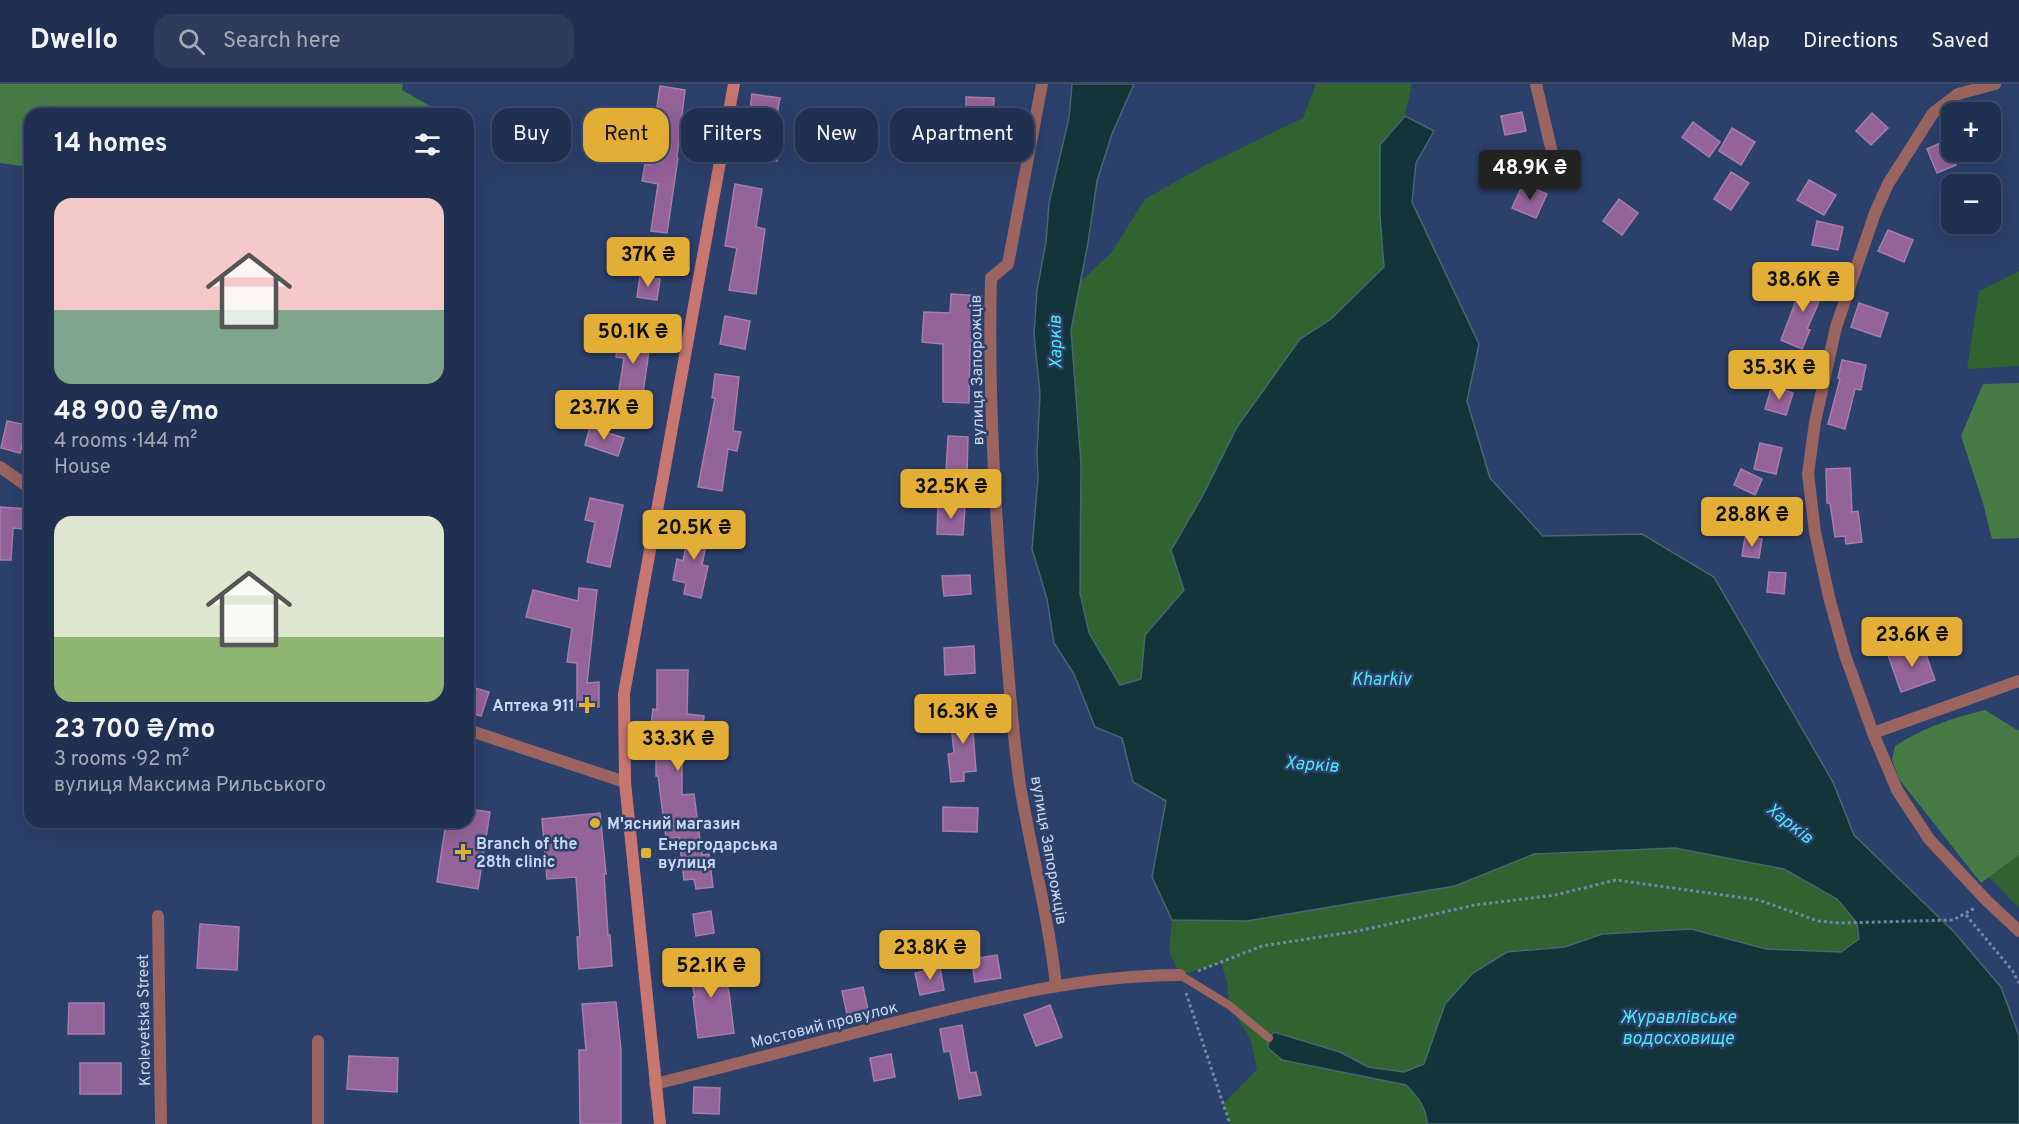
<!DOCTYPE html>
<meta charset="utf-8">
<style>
body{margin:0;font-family:Overpass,sans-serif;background:#2d3c5a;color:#f1f3f6;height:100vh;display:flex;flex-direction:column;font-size:22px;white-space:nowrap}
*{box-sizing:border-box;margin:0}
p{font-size:20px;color:#a2a9b7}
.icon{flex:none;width:33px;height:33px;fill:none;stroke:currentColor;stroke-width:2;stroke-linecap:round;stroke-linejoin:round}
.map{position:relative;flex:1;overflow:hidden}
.details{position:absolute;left:24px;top:24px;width:450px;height:720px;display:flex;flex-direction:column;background:#203050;border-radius:18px;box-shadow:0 6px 24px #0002,0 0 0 2px #3d4b67}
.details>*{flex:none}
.top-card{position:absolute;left:492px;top:24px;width:570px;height:54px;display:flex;gap:12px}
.buttons{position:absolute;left:1941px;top:18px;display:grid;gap:12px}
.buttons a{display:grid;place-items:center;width:60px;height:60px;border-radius:12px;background:#203050;box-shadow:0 6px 24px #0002,0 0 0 2px #3d4b67;font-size:30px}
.price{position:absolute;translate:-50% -51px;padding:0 14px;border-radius:6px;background:#e3ae35;color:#111;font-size:20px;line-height:39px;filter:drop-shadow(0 2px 3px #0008)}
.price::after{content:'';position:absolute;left:50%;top:36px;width:18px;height:14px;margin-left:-9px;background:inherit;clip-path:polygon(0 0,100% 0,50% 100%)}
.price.on{background:#222;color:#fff}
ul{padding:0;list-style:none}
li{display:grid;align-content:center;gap:12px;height:318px;padding:0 30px}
li span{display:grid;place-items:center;height:186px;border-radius:18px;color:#555}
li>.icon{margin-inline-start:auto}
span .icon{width:108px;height:108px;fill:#fffc;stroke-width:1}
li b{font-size:26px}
h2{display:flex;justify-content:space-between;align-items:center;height:72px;padding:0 30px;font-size:26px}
.pill{padding:0 21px;border-radius:18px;background:#203050;box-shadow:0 6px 24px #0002,0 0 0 2px #3d4b67;font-size:21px;line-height:54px}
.pill.on{background:#e3ae35;color:#111}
header{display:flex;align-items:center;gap:36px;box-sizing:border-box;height:84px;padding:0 30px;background:#203050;border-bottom:2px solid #3d4b67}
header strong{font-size:28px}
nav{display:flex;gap:33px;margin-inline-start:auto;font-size:21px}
.search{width:420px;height:54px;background:#2d3c5a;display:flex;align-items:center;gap:15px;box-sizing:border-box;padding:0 21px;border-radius:18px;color:#a2a9b7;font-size:22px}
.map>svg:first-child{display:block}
</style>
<header>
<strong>Dwello</strong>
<div class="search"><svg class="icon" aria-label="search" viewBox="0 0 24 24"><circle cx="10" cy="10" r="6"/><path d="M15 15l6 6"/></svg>Search here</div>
<nav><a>Map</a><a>Directions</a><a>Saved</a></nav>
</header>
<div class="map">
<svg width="2019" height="1040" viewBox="0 0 2019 1040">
<rect width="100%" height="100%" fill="#2b406b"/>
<g fill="#306330">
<polygon points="1316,0 1412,0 1405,32 1380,61 1380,132 1384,183 1331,235 1300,255 1202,413 1171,465 1184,506 1145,551 1141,595 1119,601 1089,549 1080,509 1081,380 1071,246 1079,199 1111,169 1145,115 1202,83 1303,34"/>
<polygon points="2019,187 2019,282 1967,285 1979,207"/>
<path d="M1675,764L1784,785L1837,815L1857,839L1859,855L1841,868L1766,865L1691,845L1602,850L1566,863L1507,868L1473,889L1445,920L1424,980L1404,988L1368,983L1340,968L1282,976L1406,1001C1417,1012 1427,1024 1427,1040H1230L1223,1020L1257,985L1250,954L1229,921L1227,897L1221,879L1180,891L1169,867L1172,836L1247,837L1455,802L1534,770Z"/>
<polygon points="2019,771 2019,824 1989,793"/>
</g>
<g fill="#477b46">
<polygon points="0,0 403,0 402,6 444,30 30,30 30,83 0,79"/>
<polygon points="2019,299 2019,454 1992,455 1983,419 1961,352 1983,300"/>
<path d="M1985,626L2019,647V771L1981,799L1899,695L1892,676L1895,662C1927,642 1950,635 1985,626Z"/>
</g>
<path fill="#133438" stroke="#496570" stroke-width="1.5" d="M1072,0H1134L1112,50L1097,97L1088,159L1071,246L1081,380L1080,509L1089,549L1120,601L1141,595L1145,551L1184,506L1171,466L1202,413L1237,343L1300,255L1331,235L1384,183L1380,132V61L1405,32L1434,47L1416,79L1412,118L1479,260L1467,317L1490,394L1543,452L1642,450L1714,493L1833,698L1854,751L1954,848L2001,903L2019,952V1040H1427C1427,1024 1417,1012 1406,1001L1282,976L1268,964L1269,954L1274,948L1340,968L1368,983L1404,988L1424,980L1445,920L1473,889L1507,868L1565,863L1602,850L1691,845L1766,865L1841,868L1859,855L1857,839L1837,815L1784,785L1675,764L1534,770L1455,802L1247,837L1172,836L1152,793L1166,717L1133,698L1122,654L1095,643L1074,590L1054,559L1047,515L1032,465L1038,395L1037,369L1040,310L1034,250L1037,206L1046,158L1049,119L1069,34Z"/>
<g fill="#946398" stroke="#a67eaa" stroke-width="1.5">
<polygon points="660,2 685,6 677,73 678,74 667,149 651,147 658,100 642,97 645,80 651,81 659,23 657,23"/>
<polygon points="752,10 780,14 777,31 750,26"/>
<polygon points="966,13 994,14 993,31 966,30"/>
<polygon points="1522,28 1526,47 1505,51 1501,32"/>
<polygon points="1872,29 1888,44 1871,61 1856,47"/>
<polygon points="912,33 935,35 933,59 910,58"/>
<polygon points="1693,38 1720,58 1709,73 1682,53"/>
<polygon points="1732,44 1755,58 1741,81 1719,67"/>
<polygon points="754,54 779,56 777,77 753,75"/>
<polygon points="1945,57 1950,68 1978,68 1955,78 1956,81 1937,89 1927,65"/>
<polygon points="1731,88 1749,99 1731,126 1714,115"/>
<polygon points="1809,96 1836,111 1824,131 1797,116"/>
<polygon points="735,100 762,105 756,143 765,145 756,210 729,206 737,164 725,162"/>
<polygon points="1523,100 1547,110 1536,134 1512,124"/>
<polygon points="1619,115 1638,129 1622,151 1603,137"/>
<polygon points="1817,137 1843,143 1838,166 1812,161"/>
<polygon points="1888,146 1913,156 1904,178 1878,167"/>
<polygon points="640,192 660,195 657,216 637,213"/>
<polygon points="1805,193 1826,202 1807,245 1810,246 1802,265 1781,256"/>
<polygon points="951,210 982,212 980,262 970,261 969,319 943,318 943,260 922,258 924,228 950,229"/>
<polygon points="1859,219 1888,229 1880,253 1851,243"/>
<polygon points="725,232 750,237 745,265 720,260"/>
<polygon points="631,243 652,246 641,323 617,319 624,274 616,273 619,248 630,250"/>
<polygon points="1842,276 1866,281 1861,306 1855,305 1845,345 1828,340 1840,295 1838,294"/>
<polygon points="715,290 739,293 733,347 741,348 737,367 728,365 722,407 698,403 715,314 712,314"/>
<polygon points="1772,302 1793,309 1786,331 1765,325"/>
<polygon points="7,337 27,341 20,369 1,364"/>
<polygon points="590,343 624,354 618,372 585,361"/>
<polygon points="948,352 968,353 967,391 946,390"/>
<polygon points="1760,359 1782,364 1776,390 1754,385"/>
<polygon points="1850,384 1852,428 1858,427 1862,458 1846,460 1845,452 1835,453 1830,419 1827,419 1826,385"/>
<polygon points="1741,385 1762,395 1755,411 1734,401"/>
<polygon points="590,414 623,421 610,483 587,478 595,438 585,436"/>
<polygon points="938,422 965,423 963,451 937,450"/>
<polygon points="0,423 28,425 26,445 13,444 11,476 0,476"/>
<polygon points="691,436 710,441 702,481 708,482 701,514 684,510 686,499 673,496 677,475 683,477"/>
<polygon points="1745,453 1762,455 1759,474 1742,472"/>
<polygon points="1769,488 1786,489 1784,510 1767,508"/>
<polygon points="970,491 971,510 944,512 942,492"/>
<polygon points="579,504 597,506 587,599 599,598 599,623 577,623 577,579 567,578 572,544 526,533 533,506 578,517"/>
<polygon points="1922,559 1935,596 1901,608 1888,571"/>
<polygon points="974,562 975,589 945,591 944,564"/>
<polygon points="657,586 688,586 687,630 704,632 702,655 682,653 682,711 694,710 702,771 709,770 713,803 696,805 694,795 684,796 679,753 666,755 658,692 656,692 656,650 650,649 653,625 657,626"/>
<polygon points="468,602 489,608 481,632 468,628"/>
<polygon points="977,627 979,647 973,647 976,687 964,688 964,697 951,698 948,670 954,669 950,630"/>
<polygon points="943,723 978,724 977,748 943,747"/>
<polygon points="468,725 490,728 478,805 437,798 446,738 468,738"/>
<polygon points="600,729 606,790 604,790 608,851 610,851 612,882 579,885 577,853 580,853 576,793 547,795 542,735"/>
<polygon points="711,827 714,849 696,852 693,830"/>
<polygon points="200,840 239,843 237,886 197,884"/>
<polygon points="997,871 1001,894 975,898 971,875"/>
<polygon points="718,873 729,908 734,949 698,954 693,913 695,913 687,881"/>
<polygon points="940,884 944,906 920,911 915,889"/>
<polygon points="863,903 869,930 848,935 842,907"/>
<polygon points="616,918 621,966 621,1040 580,1040 579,966 586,966 582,920"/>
<polygon points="69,919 104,919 104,950 68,950"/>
<polygon points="1050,921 1062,953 1036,962 1024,931"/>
<polygon points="962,941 970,989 976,988 981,1011 959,1015 950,967 944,968 940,945"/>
<polygon points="891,970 895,993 874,997 870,974"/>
<polygon points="349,972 398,974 397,1008 347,1005"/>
<rect x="80" y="979" width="41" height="31"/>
<polygon points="694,1003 720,1004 719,1030 693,1029"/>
</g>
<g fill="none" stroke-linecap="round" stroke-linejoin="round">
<g stroke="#7385a9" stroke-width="3" stroke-dasharray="3 3" stroke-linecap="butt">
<polyline points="1966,831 2012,886 2019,899"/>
<polyline points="1198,887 1262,862 1358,847 1475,821 1555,811 1616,796 1759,816 1818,837 1839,839 1953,836 1975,824"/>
<polyline points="1186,909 1230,1040"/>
</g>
<polyline stroke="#9a6460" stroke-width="8" points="1180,891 1229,921 1269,954"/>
<g stroke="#9a6460" stroke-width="12">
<path d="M1042,0L1008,180L991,194C988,308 995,424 1004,538C1009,592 1012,647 1020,701C1031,768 1049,834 1056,902"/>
<polyline points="1536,0 1554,77"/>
<polyline points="1995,0 1958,10 1933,29 1888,100 1875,129 1836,243 1815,338 1808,390 1815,448 1829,513 1845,571 1873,649 1897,706 1929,755 1986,816 2019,847"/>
<polyline points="0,383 30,404"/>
<polyline points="468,646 625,698"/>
<polyline points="1873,649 2019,597"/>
<polyline points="158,832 161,1040"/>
<polyline points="318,957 318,1040"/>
<path d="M655,1000C733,981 811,960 889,940C985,916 1081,891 1180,891"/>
</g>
<polyline stroke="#c97570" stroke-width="12" points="660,1040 625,698 624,610 734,0"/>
</g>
<g fill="#e3ae35" stroke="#2b406b" stroke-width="2">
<path d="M584 612h6v6h6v6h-6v6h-6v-6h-6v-6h6z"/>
<circle cx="595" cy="739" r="6"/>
<path d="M460 759h6v6h6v6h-6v6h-6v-6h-6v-6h6z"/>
<rect x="640" y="763" width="12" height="12" rx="3"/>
</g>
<g text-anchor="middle" stroke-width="5" stroke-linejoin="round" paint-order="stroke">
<g font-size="16" fill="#c8d6f1" stroke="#2b406b">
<text transform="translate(976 286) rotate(-91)" y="6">вулиця Запорожців</text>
<text transform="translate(1050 766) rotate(80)" y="6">вулиця Запорожців</text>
<text transform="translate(143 936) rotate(-91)" y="6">Krolevetska Street</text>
<text transform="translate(824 940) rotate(-14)" y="6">Мостовий провулок</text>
</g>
<g font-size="16" font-weight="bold" fill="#c8d6f1" stroke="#2b406b" text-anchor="start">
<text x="575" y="627" text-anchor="end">Аптека 911</text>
<text x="607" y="745">М'ясний магазин</text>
<text x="476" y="765">Branch of the<tspan x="476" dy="18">28th clinic</tspan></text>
<text x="658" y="766">Енергодарська<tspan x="658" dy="18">вулиця</tspan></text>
</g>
<g font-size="18" font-style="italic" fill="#4ce7f5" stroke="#2b406b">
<text transform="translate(1055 258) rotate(-91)" y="6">Харків</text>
<text x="1381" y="601">Kharkiv</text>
<text transform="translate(1312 680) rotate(4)" y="6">Харків</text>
<text transform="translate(1790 739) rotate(38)" y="6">Харків</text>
<text x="1678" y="939">Журавлівське<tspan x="1678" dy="21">водосховище</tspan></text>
</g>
</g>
</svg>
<div class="buttons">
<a>+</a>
<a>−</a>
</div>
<b class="price on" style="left:1530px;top:117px">48.9K ₴</b>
<b class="price" style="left:648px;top:204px">37K ₴</b>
<b class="price" style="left:1803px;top:229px">38.6K ₴</b>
<b class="price" style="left:633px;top:281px">50.1K ₴</b>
<b class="price" style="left:1779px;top:317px">35.3K ₴</b>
<b class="price" style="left:604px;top:357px">23.7K ₴</b>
<b class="price" style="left:951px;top:436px">32.5K ₴</b>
<b class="price" style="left:1752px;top:464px">28.8K ₴</b>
<b class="price" style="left:694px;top:477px">20.5K ₴</b>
<b class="price" style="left:1912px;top:584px">23.6K ₴</b>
<b class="price" style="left:963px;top:661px">16.3K ₴</b>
<b class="price" style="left:678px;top:688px">33.3K ₴</b>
<b class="price" style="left:930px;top:897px">23.8K ₴</b>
<b class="price" style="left:711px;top:915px">52.1K ₴</b>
<div class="top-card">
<a class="pill">Buy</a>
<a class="pill on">Rent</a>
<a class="pill">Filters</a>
<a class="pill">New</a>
<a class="pill">Apartment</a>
</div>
<section class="details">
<h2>14 homes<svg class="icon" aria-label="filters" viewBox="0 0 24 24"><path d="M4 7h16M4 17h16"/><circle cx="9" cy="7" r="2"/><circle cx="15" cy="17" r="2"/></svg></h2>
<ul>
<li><span style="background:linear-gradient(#f6c9c9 60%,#7fa58c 0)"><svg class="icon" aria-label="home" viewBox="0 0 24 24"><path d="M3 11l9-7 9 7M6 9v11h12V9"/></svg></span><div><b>48 900 ₴/mo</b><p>4 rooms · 144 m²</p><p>House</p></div></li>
<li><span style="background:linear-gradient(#dfe7d0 65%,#8fb573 0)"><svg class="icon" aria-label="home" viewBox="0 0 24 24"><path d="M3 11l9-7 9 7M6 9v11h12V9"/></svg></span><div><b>23 700 ₴/mo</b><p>3 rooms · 92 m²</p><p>вулиця Максима Рильського</p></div></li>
</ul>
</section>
</div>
